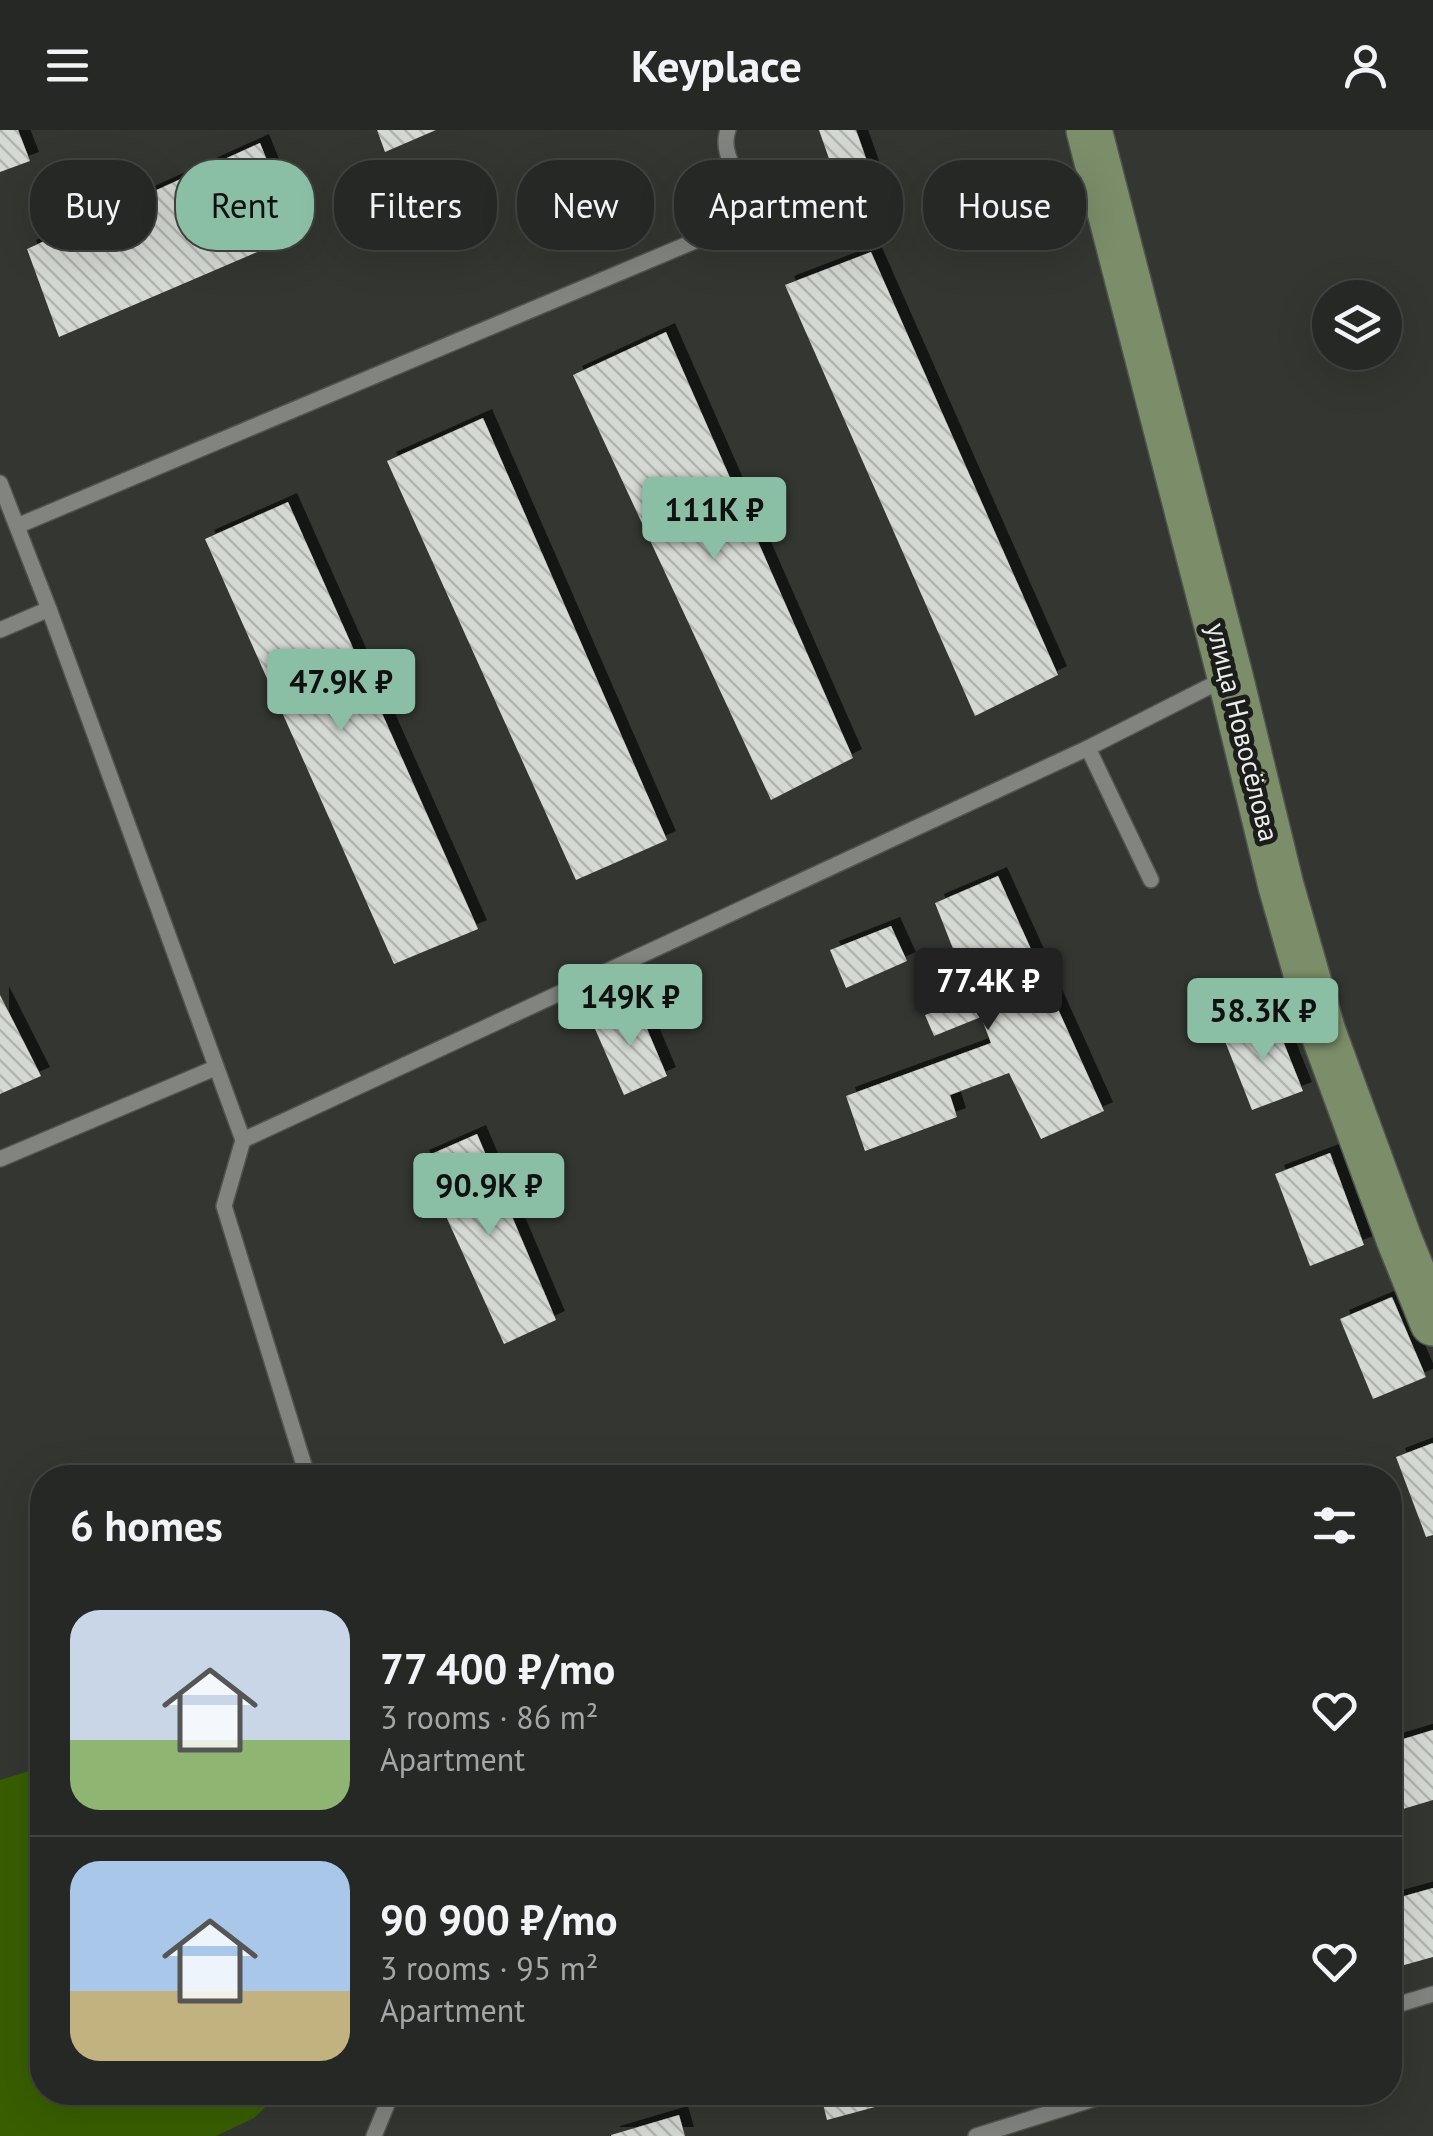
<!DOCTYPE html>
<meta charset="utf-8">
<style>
body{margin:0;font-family:"PT Sans",sans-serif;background:#323432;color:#f1f3f6;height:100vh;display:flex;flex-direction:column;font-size:38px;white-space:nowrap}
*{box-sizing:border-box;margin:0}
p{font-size:32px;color:#a4a6a7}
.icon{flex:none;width:55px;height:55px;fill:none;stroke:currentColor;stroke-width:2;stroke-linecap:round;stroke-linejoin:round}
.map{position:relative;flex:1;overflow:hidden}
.side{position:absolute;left:30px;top:1335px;width:1372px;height:640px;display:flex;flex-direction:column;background:#262825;border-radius:40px;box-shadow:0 10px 40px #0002,0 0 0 2px #424442}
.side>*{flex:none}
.guide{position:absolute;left:30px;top:30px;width:1375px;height:90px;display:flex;gap:20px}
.tools{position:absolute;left:1312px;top:150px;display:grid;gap:20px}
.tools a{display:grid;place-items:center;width:90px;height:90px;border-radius:50%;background:#262825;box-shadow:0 10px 40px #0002,0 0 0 2px #424442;font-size:50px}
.price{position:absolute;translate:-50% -85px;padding:0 22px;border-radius:10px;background:#8abfa5;color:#111;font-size:32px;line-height:65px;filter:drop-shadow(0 2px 5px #0008)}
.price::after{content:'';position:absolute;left:50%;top:60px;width:30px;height:22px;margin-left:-15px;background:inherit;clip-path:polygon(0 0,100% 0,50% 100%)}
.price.selected{background:#222;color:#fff}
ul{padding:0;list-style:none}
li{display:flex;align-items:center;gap:30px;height:250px;padding:0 40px}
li+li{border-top:2px solid #424442}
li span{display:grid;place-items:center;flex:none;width:280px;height:200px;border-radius:30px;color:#555}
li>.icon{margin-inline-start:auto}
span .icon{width:120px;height:120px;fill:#fffc;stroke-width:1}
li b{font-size:42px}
h2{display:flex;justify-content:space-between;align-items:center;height:120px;padding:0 40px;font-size:42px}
.pill{padding:0 35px;border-radius:40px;background:#262825;box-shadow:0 10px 40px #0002,0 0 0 2px #424442;font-size:35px;line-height:90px}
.pill.selected{background:#8abfa5;color:#111}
header{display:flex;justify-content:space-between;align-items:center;height:130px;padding:0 40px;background:#262825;font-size:45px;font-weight:700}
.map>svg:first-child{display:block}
</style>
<header><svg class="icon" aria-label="menu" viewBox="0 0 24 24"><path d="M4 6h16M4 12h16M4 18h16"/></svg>Keyplace<svg class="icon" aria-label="person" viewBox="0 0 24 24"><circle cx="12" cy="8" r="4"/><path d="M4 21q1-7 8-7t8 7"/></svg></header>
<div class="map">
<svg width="1433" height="2006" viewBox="0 0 1433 2006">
<defs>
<pattern id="building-back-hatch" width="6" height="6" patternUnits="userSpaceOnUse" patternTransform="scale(2.5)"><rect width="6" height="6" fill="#d5d9d3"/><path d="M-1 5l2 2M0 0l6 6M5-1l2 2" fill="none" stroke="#b1b4b0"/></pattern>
<filter id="shadow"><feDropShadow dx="9" dy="-9" stdDeviation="0" flood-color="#0009"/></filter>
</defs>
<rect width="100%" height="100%" fill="#333631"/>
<polygon fill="#385e00" points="42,1637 42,1962 280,1963 254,1988 216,2006 0,2006 0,1650"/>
<g fill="url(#building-back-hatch)" filter="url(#shadow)">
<polygon points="0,0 18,0 30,31 0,42"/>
<polygon points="377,0 436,0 385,22"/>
<polygon points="819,0 856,0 874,51 841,63"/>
<polygon points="260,13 297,105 59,207 27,119"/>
<polygon points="871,122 1058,545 975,586 785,155"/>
<polygon points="666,202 853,628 771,670 573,245"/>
<polygon points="483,288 667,710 576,750 387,331"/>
<polygon points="288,372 478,799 394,834 205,409"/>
<polygon points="998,746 1104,981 1041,1009 1009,943 950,965 957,987 865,1021 846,966 991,913 981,887 934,906 925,885 972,867 935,773"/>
<polygon points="891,796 907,831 846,858 830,820"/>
<polygon points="0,865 41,946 0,964"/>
<polygon points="636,873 667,946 624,965 592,892"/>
<polygon points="1273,886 1303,961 1252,980 1223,906"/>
<polygon points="477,1004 556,1190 504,1214 420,1029"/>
<polygon points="1330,1023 1364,1115 1310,1136 1275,1044"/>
<polygon points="1392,1167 1426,1247 1373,1269 1340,1189"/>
<polygon points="1433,1313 1433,1405 1426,1407 1396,1327"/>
<polygon points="1433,1600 1433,1670 1403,1679 1390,1638 1390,1613"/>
<polygon points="1433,1758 1433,1827 1390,1839 1390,1770"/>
<polygon points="820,1962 922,1962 923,1964 827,1990"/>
<polygon points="679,1985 685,2006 611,2006 611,2005"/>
</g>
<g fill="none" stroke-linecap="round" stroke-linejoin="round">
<g stroke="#51544f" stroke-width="18">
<g id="lane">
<polyline points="0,353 49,479 243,1010 1088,618 1226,548"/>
<path d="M17,396L726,98C731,93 740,87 743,80C753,57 717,29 728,0"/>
<polyline points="0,500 49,479"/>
<polyline points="1088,618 1151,750"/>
<polyline points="243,1010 224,1076 308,1348"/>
<polyline points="0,1029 215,938"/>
<polyline points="1390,1877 1433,1864"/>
<polyline points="374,2006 392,1962"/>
<polyline points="976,2006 1116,1962"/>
</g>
</g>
<g stroke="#51544f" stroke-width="48">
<polyline id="secondary" points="1089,0 1230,546 1281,756 1323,902 1399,1109 1433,1193"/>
</g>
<use href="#lane" stroke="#81847f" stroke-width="15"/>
<use href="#secondary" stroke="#7b8d69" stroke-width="45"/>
</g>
<g text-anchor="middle" stroke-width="10" stroke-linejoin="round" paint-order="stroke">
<g font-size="28" fill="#ebedea" stroke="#1c1d1b">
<text transform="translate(1243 602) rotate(76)" y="10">улица Новосёлова</text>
</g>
</g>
</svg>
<div class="tools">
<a><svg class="icon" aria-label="layers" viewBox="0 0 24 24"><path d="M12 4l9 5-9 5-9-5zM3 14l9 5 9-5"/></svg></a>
</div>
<b class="price" style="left:714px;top:432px">111K ₽</b>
<b class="price" style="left:341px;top:604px">47.9K ₽</b>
<b class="price selected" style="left:988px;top:903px">77.4K ₽</b>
<b class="price" style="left:630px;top:919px">149K ₽</b>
<b class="price" style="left:1263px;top:933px">58.3K ₽</b>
<b class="price" style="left:489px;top:1108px">90.9K ₽</b>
<div class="guide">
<a class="pill">Buy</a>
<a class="pill selected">Rent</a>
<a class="pill">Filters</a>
<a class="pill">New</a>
<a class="pill">Apartment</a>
<a class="pill">House</a>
</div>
<section class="side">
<h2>6 homes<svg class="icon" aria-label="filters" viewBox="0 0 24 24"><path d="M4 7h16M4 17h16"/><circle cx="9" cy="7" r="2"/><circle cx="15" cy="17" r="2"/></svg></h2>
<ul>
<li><span style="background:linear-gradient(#c9d6e8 65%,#8fb573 0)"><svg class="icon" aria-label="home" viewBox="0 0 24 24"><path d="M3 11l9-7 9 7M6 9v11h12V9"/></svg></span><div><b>77 400 ₽/mo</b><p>3 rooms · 86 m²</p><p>Apartment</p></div><svg class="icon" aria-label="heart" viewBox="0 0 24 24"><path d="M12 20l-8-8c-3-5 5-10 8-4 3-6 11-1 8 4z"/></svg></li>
<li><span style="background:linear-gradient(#a9c7e8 65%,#c2b280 0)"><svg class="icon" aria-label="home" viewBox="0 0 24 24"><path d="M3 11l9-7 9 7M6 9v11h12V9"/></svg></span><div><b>90 900 ₽/mo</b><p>3 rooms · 95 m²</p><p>Apartment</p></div><svg class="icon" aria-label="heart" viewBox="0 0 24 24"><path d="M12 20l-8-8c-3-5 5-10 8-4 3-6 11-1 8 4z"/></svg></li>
</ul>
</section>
</div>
